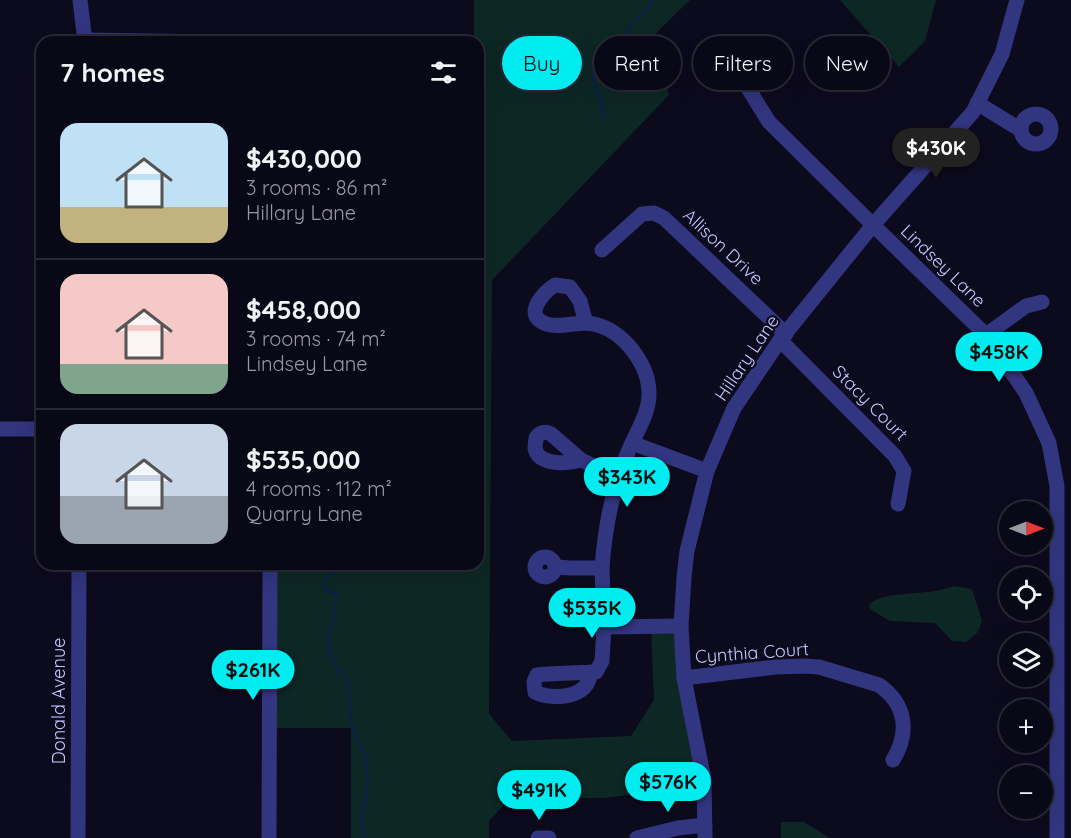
<!DOCTYPE html>
<meta charset="utf-8">
<style>
body{margin:0;font-family:Quicksand,sans-serif;background:#12111f;color:#f1f3f6;height:100vh;display:flex;flex-direction:column;font-size:22px;white-space:nowrap}
*{box-sizing:border-box;margin:0}
p{font-size:20px;color:#999aa1}
.icon{flex:none;width:33px;height:33px;fill:none;stroke:currentColor;stroke-width:2;stroke-linecap:round;stroke-linejoin:round}
.map{position:relative;flex:1;overflow:hidden}
.sheet{position:absolute;left:36px;top:36px;width:448px;height:534px;display:flex;flex-direction:column;background:#090816;border-radius:18px;box-shadow:0 6px 24px #0002,0 0 0 2px #292935}
.sheet>*{flex:none}
.hud{position:absolute;left:502px;top:36px;width:478px;height:54px;display:flex;gap:12px}
.needle{width:39px;rotate:90deg}
.controls{position:absolute;left:999px;top:501px;display:grid;gap:12px}
.controls a{display:grid;place-items:center;width:54px;height:54px;border-radius:50%;background:#090816;box-shadow:0 6px 24px #0002,0 0 0 2px #292935;font-size:30px}
.price{position:absolute;translate:-50% -51px;padding:0 14px;border-radius:21px;background:#00ecf1;color:#111;font-size:20px;line-height:39px;filter:drop-shadow(0 2px 3px #0008)}
.price::after{content:'';position:absolute;left:50%;top:36px;width:18px;height:14px;margin-left:-9px;background:inherit;clip-path:polygon(0 0,100% 0,50% 100%)}
.price.active{background:#222;color:#fff}
ul{padding:0;list-style:none}
li{display:flex;align-items:center;gap:18px;height:150px;padding:0 24px}
li+li{border-top:2px solid #292935}
li span{display:grid;place-items:center;flex:none;width:168px;height:120px;border-radius:18px;color:#555}
li>.icon{margin-inline-start:auto}
span .icon{width:72px;height:72px;fill:#fffc;stroke-width:1}
li b{font-size:26px}
h2{display:flex;justify-content:space-between;align-items:center;height:72px;padding:0 24px;font-size:26px}
.pill{padding:0 21px;border-radius:27px;background:#090816;box-shadow:0 6px 24px #0002,0 0 0 2px #292935;font-size:21px;line-height:54px}
.pill.active{background:#00ecf1;color:#111}
.map>svg:first-child{display:block}
</style>
<div class="map">
<svg width="1071" height="838" viewBox="0 0 1071 838">
<rect width="100%" height="100%" fill="#0c0a1d"/>
<g fill="#0d2724">
<polygon points="474,0 690,0 656,33 669,95 492,280 489,714 512,741 631,736 654,700 651,626 681,626 704,780 657,792 603,798 510,798 489,821 489,838 351,838 351,728 269,728 270,564 478,564 478,42 474,42"/>
<polygon points="840,0 936,0 925,41 899,67"/>
<path d="M954,586L972,589L982,621L978,632L966,642L952,641L935,623L890,621L870,609L869,605C882,591 921,595 940,590C945,589 949,587 954,586Z"/>
<polygon points="781,822 804,822 830,838 781,838"/>
</g>
<g fill="none" stroke-linecap="round" stroke-linejoin="round">
<g stroke="#082342" stroke-width="3">
<polyline points="602,120 601,103 592,79 594,72 609,47 624,35 635,20 647,9 652,0"/>
<polyline points="348,564 329,575 324,584 328,591 336,594 333,620 329,630 328,649 339,672 348,682 350,719 354,732 366,757 368,783 361,820 365,838"/>
</g>
<g stroke="#32357f" stroke-width="15">
<polyline points="80,0 85,42"/>
<polyline points="85,40 216,42"/>
<polyline points="767,47 756,55 748,88 769,122 873,225 986,335 1026,393 1049,443 1057,486 1057,838"/>
<polyline points="977,103 1021,130"/>
<circle cx="1036" cy="129" r="15"/>
<polyline points="602,250 642,214 654,213 664,218 786,334"/>
<path d="M586,323L580,301L570,287L555,285C544,292 523,314 544,323C559,330 578,320 594,324C624,331 650,365 649,396C648,413 639,428 632,443L707,471"/>
<polyline points="986,335 1026,306 1042,302"/>
<polyline points="780,340 895,456 904,471 898,504"/>
<polyline points="0,429 42,429"/>
<path d="M581,460C569,464 538,466 535,448C535,446 536,440 536,438C540,432 545,431 551,434L581,460L618,477"/>
<circle cx="545" cy="567" r="10"/>
<polyline points="556,567 571,568 602,568 604,627 681,626"/>
<path d="M602,568C605,525 613,483 632,443"/>
<path d="M590,672C591,698 552,701 535,692L534,682L537,675C556,673 576,673 596,672L602,661L604,627"/>
<path d="M684,678L775,667L805,666L819,667L879,685C906,704 910,732 893,760"/>
<polyline points="78,838 79,564"/>
<polyline points="269,838 270,564"/>
<polyline points="538,838 549,838"/>
<polyline points="637,838 678,828 705,825"/>
<polyline points="705,838 704,780 684,678 681,626 684,577 687,551 707,471 734,408 780,340 873,225 973,112 1002,54 1017,0"/>
</g>
</g>
<g text-anchor="middle" stroke-width="4.5" stroke-linejoin="round" paint-order="stroke">
<g font-size="18" fill="#c8c6ff" stroke="#0c0a1d">
<text transform="translate(723 247) rotate(43)" y="6">Allison Drive</text>
<text transform="translate(943 266) rotate(44)" y="6">Lindsey Lane</text>
<text transform="translate(747 358) rotate(-56)" y="6">Hillary Lane</text>
<text transform="translate(870 403) rotate(45)" y="6">Stacy Court</text>
<text transform="translate(752 653) rotate(-4)" y="6">Cynthia Court</text>
<text transform="translate(59 701) rotate(-90)" y="6">Donald Avenue</text>
</g>
</g>
</svg>
<div class="controls">
<a><svg class="needle" viewBox="-14 -14 28 28"><path d="M0-13l5 13h-10z" fill="#e53935"/><path d="M0 13l5-13h-10z" fill="#999aa1"/></svg></a>
<a><svg class="icon" aria-label="locate" viewBox="0 0 24 24"><circle cx="12" cy="12" r="6"/><path d="M12 2v4M12 18v4M2 12h4M18 12h4"/></svg></a>
<a><svg class="icon" aria-label="layers" viewBox="0 0 24 24"><path d="M12 4l9 5-9 5-9-5zM3 14l9 5 9-5"/></svg></a>
<a>+</a>
<a>−</a>
</div>
<b class="price active" style="left:936px;top:179px">$430K</b>
<b class="price" style="left:999px;top:383px">$458K</b>
<b class="price" style="left:627px;top:508px">$343K</b>
<b class="price" style="left:592px;top:639px">$535K</b>
<b class="price" style="left:253px;top:701px">$261K</b>
<b class="price" style="left:668px;top:813px">$576K</b>
<b class="price" style="left:539px;top:821px">$491K</b>
<div class="hud">
<a class="pill active">Buy</a>
<a class="pill">Rent</a>
<a class="pill">Filters</a>
<a class="pill">New</a>
</div>
<section class="sheet">
<h2>7 homes<svg class="icon" aria-label="filters" viewBox="0 0 24 24"><path d="M4 7h16M4 17h16"/><circle cx="9" cy="7" r="2"/><circle cx="15" cy="17" r="2"/></svg></h2>
<ul>
<li><span style="background:linear-gradient(#bfe0f5 70%,#c2b280 0)"><svg class="icon" aria-label="home" viewBox="0 0 24 24"><path d="M3 11l9-7 9 7M6 9v11h12V9"/></svg></span><div><b>$430,000</b><p>3 rooms · 86 m²</p><p>Hillary Lane</p></div></li>
<li><span style="background:linear-gradient(#f6c9c9 75%,#7fa58c 0)"><svg class="icon" aria-label="home" viewBox="0 0 24 24"><path d="M3 11l9-7 9 7M6 9v11h12V9"/></svg></span><div><b>$458,000</b><p>3 rooms · 74 m²</p><p>Lindsey Lane</p></div></li>
<li><span style="background:linear-gradient(#c9d6e8 60%,#9aa5b1 0)"><svg class="icon" aria-label="home" viewBox="0 0 24 24"><path d="M3 11l9-7 9 7M6 9v11h12V9"/></svg></span><div><b>$535,000</b><p>4 rooms · 112 m²</p><p>Quarry Lane</p></div></li>
</ul>
</section>
</div>
